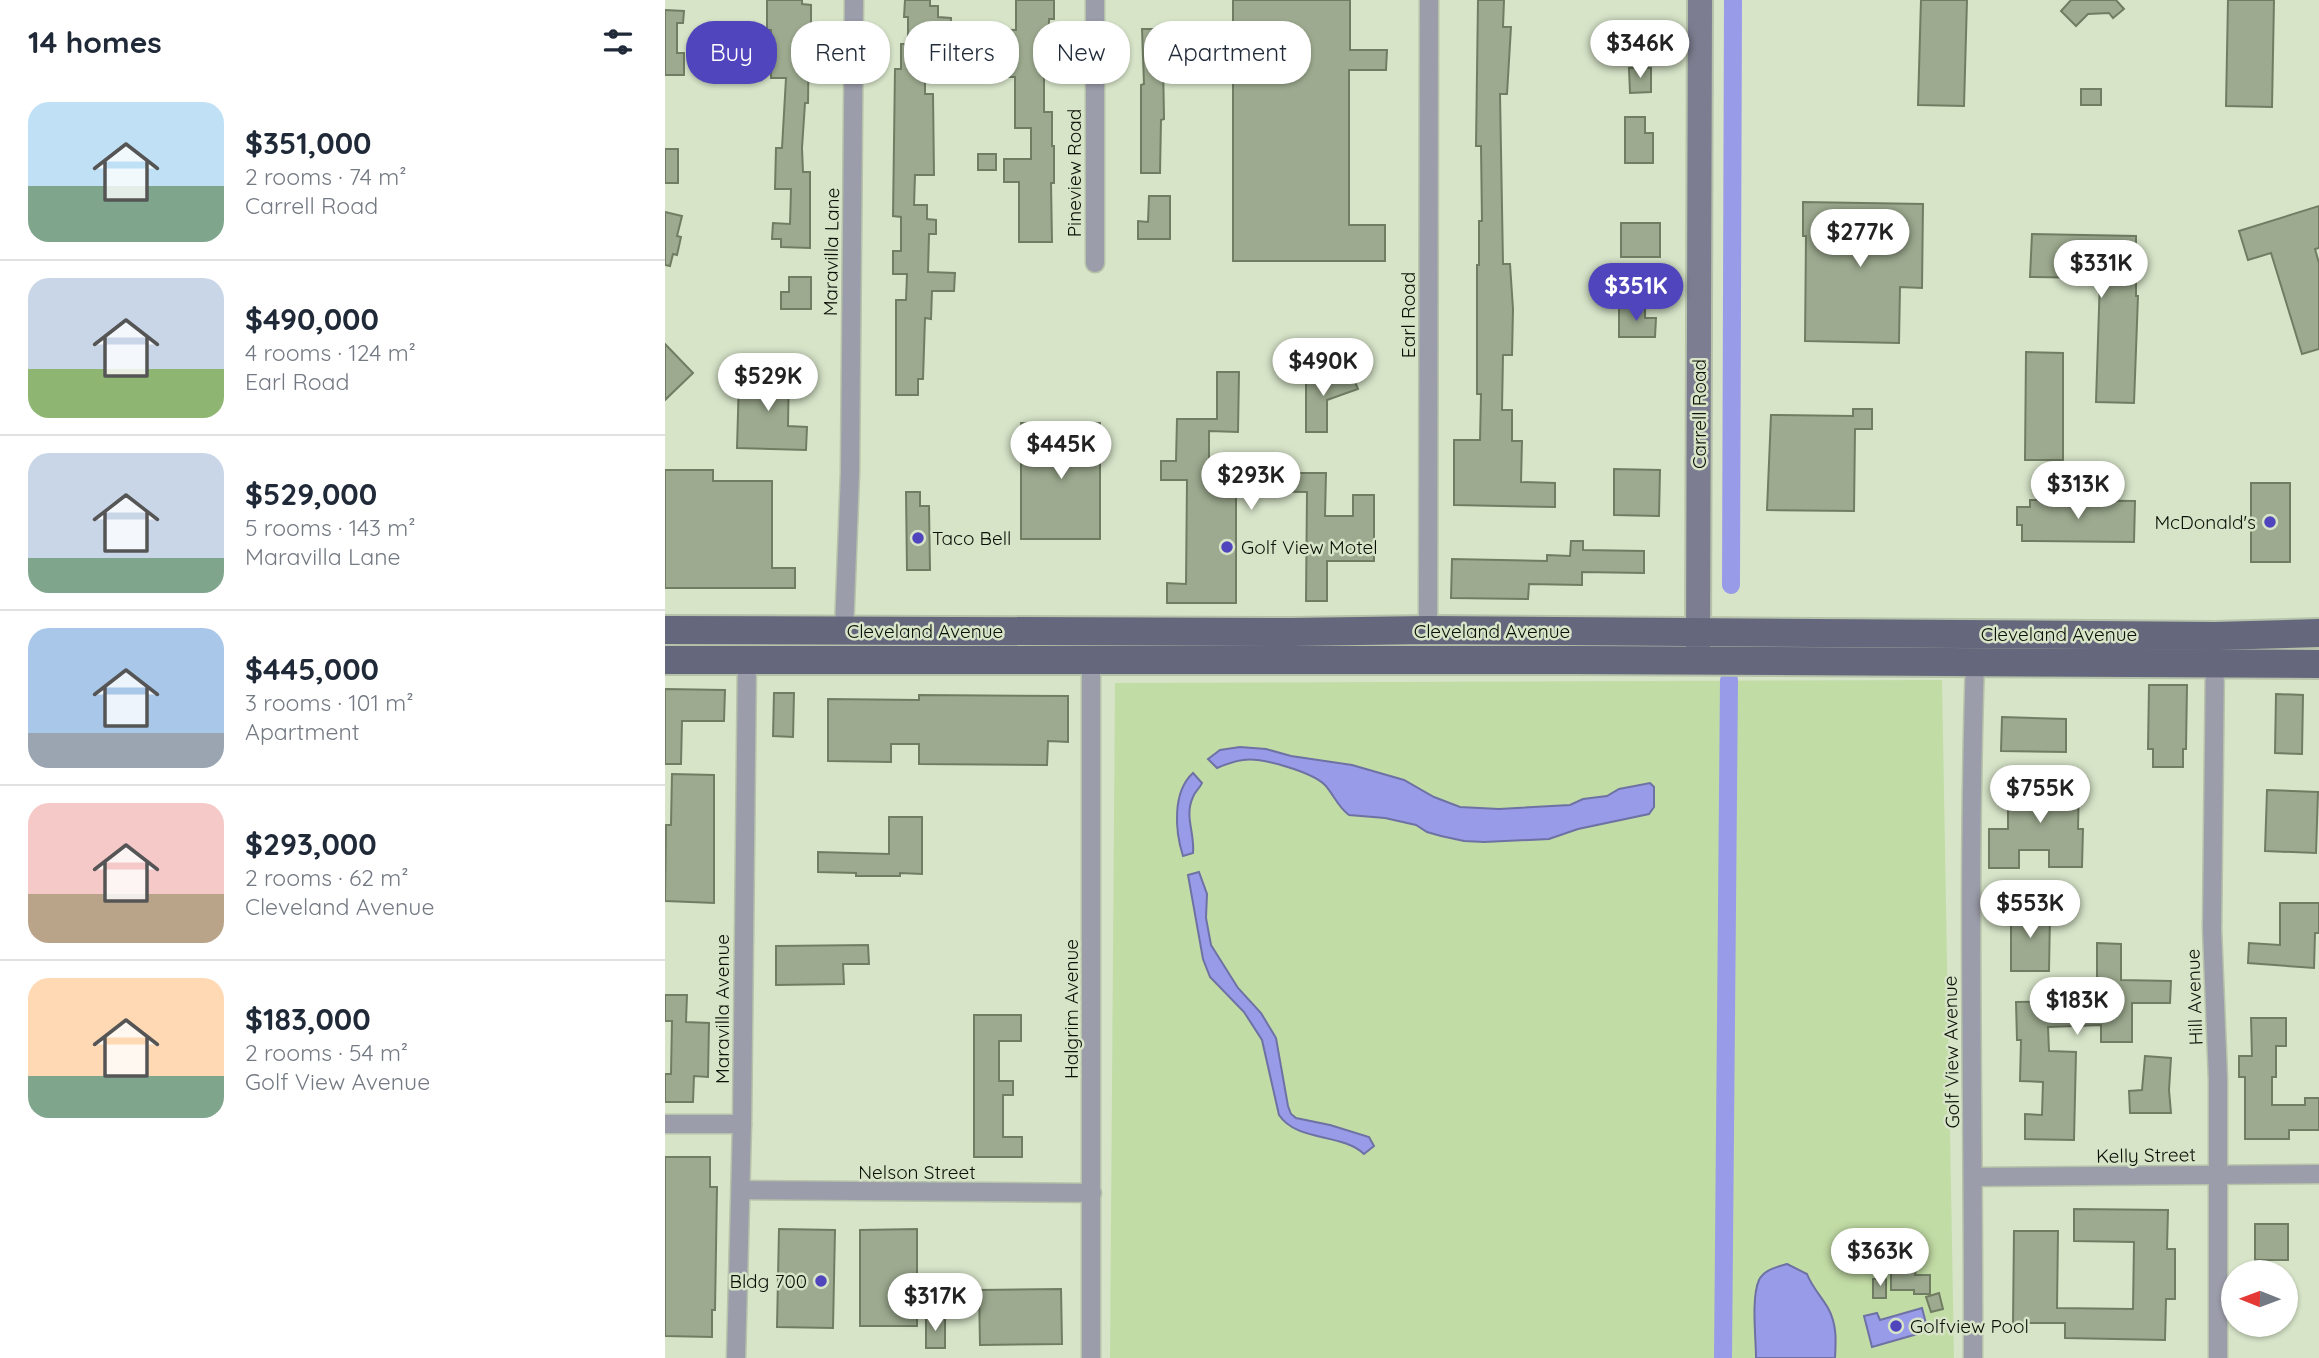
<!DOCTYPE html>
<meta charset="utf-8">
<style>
body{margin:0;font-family:Quicksand,sans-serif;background:#f6f6f7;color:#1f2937;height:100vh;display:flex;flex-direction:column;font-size:26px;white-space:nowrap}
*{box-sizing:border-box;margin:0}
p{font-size:23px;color:#747a83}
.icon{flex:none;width:38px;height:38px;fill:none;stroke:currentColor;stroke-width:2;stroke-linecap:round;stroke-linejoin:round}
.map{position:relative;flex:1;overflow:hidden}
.side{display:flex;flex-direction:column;background:#fff;width:665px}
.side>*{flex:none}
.banner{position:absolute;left:21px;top:21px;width:665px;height:63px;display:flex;gap:14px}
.needle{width:46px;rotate:271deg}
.controls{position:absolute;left:1556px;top:1260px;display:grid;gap:14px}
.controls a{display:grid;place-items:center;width:77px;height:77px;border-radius:50%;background:#fff;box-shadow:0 2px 5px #0004;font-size:35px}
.price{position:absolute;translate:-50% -60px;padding:0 16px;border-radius:24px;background:#fff;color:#222;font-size:23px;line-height:46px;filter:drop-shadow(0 2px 4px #0008)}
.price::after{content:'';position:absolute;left:50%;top:42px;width:21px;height:16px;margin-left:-10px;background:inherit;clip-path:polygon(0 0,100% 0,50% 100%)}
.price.on{background:#5145bd;color:#fff}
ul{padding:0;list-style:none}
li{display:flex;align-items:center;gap:21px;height:175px;padding:0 28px}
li+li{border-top:2px solid #e0e1e3}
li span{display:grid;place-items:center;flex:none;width:196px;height:140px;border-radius:21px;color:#555}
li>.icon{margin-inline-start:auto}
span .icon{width:84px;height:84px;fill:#fffc;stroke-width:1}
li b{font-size:30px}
h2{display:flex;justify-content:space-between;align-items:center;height:84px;padding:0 28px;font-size:30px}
.tag{padding:0 24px;border-radius:28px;background:#fff;box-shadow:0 2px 5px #0004;font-size:24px;line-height:63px}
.tag.on{background:#5145bd;color:#fff}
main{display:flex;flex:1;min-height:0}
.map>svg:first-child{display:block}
</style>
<main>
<section class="side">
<h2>14 homes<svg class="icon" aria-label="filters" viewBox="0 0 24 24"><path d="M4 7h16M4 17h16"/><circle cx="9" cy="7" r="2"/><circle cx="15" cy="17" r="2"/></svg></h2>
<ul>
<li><span style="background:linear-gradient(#bfe0f5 60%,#7fa58c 0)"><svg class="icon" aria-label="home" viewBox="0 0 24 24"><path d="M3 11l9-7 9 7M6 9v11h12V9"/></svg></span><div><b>$351,000</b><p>2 rooms · 74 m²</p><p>Carrell Road</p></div></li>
<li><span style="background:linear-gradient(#c9d6e8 65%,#8fb573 0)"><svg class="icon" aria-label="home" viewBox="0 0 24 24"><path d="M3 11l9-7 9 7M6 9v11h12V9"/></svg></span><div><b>$490,000</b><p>4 rooms · 124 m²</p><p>Earl Road</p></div></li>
<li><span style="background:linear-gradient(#c9d6e8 75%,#7fa58c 0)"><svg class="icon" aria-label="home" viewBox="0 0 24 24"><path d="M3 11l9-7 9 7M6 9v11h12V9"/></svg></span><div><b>$529,000</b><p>5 rooms · 143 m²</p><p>Maravilla Lane</p></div></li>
<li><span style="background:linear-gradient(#a9c7e8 75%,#9aa5b1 0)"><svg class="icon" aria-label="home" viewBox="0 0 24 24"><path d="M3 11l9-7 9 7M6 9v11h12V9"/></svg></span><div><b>$445,000</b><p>3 rooms · 101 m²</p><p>Apartment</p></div></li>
<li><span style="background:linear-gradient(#f6c9c9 65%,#b9a48a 0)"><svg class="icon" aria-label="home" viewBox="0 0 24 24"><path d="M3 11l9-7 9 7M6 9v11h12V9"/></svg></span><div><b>$293,000</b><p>2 rooms · 62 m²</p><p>Cleveland Avenue</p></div></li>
<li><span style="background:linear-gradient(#ffd9b3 70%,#7fa58c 0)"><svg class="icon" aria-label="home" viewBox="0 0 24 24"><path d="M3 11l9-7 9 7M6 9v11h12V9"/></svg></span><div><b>$183,000</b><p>2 rooms · 54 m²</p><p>Golf View Avenue</p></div></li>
</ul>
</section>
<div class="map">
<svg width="1654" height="1358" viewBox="0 0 1654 1358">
<rect width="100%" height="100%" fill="#d7e4c8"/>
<polygon fill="#c2dca5" points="1277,680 1289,1358 445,1358 450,683"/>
<g fill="#989be7" stroke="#6e71a4" stroke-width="2">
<path d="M575,747L601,749L626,756L687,765L739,780L769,797L795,807L834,809L905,805L918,799L942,796L954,789L985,783L989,787V807L984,814L913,829L884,839L819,842L799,841L776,836L762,832L751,825L720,818L684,815C673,807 669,795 660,785C647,772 596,757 578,760C569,761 559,765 552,768L543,759L555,750Z"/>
<path d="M528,773L537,783C535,788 530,791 528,797C519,816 530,833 528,853L518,856C510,831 507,792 528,773Z"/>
<path d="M534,872L542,894L541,918L546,945L573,988L596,1013L611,1038L623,1106L626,1114L631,1118L665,1125L704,1137L709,1146L699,1154C677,1133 632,1142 614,1115L597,1040L579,1012L545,977L538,959L523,875Z"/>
<path d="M1122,1264L1142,1274C1147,1287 1156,1296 1163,1308C1172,1324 1171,1341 1170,1358H1091C1091,1338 1086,1298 1094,1280C1099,1270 1111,1267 1122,1264Z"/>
<polygon points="1257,1308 1263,1331 1207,1347 1199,1316 1212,1313 1215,1320"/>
</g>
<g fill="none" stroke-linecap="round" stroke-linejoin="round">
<g stroke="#989be7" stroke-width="18">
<polyline points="1066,585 1068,0"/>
<polyline points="1058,1358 1064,680"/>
</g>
</g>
<g fill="#9daa8f" stroke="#717d63" stroke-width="2">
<polygon points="102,0 137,0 137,4 146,5 146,24 144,24 143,103 140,103 137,148 138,172 145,172 145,248 116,247 116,239 107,239 108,223 125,224 126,189 110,189 111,148 117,148 121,78 106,78 106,30 102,30"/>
<polygon points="240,0 265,0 265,6 273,6 273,17 286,18 286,30 260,29 260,94 268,94 269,175 250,175 249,205 262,205 262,219 271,220 271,234 264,234 263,272 290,273 289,291 267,291 266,319 260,318 258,379 253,379 253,395 231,395 231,300 241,300 242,274 228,274 228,251 236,251 236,217 228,216 230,69 236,69 236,44 243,44 243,17 239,17"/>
<polygon points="351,0 389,0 389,19 384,19 383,78 379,78 379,112 387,112 387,146 389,146 389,183 386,183 387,242 354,242 354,182 339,182 339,159 366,159 366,128 350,128 350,77 311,77 312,29 351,30"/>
<polygon points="568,0 685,0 685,50 722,50 721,70 684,70 684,225 720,225 720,261 568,261"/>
<polygon points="813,0 839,0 838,27 846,27 842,94 835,94 838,264 845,264 848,309 847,355 838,355 837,410 847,410 847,441 857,441 856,482 890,483 890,507 789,505 789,440 815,440 816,394 812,394 812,265 814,265 814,221 817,221 816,146 811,146"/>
<polygon points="1256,0 1302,0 1299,106 1253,105"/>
<polygon points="1406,0 1451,0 1459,9 1448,18 1444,13 1423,14 1411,26 1396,11"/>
<polygon points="1563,0 1609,0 1607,107 1561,106"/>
<polygon points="0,10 19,11 18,23 12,23 12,53 19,53 19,75 0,75"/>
<polygon points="477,29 498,29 499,45 528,43 529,56 498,61 499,119 496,120 495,173 476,173 476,85 479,84"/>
<polygon points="964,68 986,68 986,92 965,93"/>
<rect x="1416" y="89" width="20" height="16"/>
<polygon points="960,117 980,117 980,133 988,133 988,163 960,163"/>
<rect x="0" y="149" width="13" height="34"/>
<rect x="313" y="154" width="18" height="16"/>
<polygon points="484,196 505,196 505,239 473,239 473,221 483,222"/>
<polygon points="1138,202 1258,204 1257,288 1235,287 1234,343 1140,341 1141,236 1138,236"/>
<polygon points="1654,206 1654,248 1650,249 1654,263 1654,349 1637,354 1606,253 1583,260 1574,231"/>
<polygon points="0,212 17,216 12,236 16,237 12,255 8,254 5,266 0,265"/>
<rect x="956" y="223" width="39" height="34"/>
<polygon points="1367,234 1471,236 1471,296 1473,296 1469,403 1431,402 1435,278 1365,277"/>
<polygon points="124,277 146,277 146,309 116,309 116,292 124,292"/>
<polygon points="954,307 980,308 980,318 991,318 990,337 954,337"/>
<polygon points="0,344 28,373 0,400"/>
<polygon points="1361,352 1398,353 1398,460 1360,460"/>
<polygon points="94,366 124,367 123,426 142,427 141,450 72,448 74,379 94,380"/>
<polygon points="552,372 574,372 573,432 544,431 544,473 661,473 660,516 688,516 688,495 709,495 709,561 662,561 662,601 641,601 642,492 571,491 571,603 502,603 502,583 521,584 522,480 496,480 496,461 511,461 512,419 552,419"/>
<polygon points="641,372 662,372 662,385 687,375 693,389 662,400 662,432 641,432"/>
<polygon points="1188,409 1207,409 1207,429 1190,429 1189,511 1102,510 1106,415 1188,416"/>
<rect x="356" y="423" width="79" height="116"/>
<polygon points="949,469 995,470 994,516 949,515"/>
<polygon points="0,470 48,470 48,481 107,481 107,568 130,568 130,588 0,588"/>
<rect x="1586" y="483" width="39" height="79"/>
<polygon points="241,492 255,492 255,506 264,506 265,570 242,570"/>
<polygon points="1365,500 1470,501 1469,542 1357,541 1357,525 1352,525 1352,507 1365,507"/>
<polygon points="906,541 918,541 918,550 979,551 979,573 917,572 917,585 864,584 863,599 786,598 787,559 882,561 882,555 905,556"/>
<polygon points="1484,685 1522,685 1521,749 1518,749 1518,767 1488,767 1488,749 1483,749"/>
<polygon points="0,689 60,690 59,721 17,721 16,764 0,764"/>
<polygon points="109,693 129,693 128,737 108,736"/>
<polygon points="1611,694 1638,695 1637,754 1610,753"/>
<polygon points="254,695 403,696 403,742 383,741 382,765 254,764 254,744 226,744 226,762 163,761 163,699 254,700"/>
<polygon points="1337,717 1401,719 1401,752 1336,751"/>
<polygon points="7,774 49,775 49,903 0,901 1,825 6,825"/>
<polygon points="1343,782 1414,782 1413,829 1418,829 1417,867 1384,867 1384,850 1354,850 1354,868 1324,868 1324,829 1343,829"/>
<polygon points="1602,790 1653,792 1651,853 1600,851"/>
<polygon points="224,817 257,817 257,874 235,873 235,876 191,876 191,873 153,872 153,852 224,854"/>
<polygon points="1615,903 1654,903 1654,933 1650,933 1649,968 1583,963 1584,943 1615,945"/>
<polygon points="1346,907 1371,907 1371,915 1385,915 1384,971 1346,971"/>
<polygon points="1432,943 1456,944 1456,980 1506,981 1505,1003 1467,1003 1467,1042 1436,1042 1436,1025 1383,1027 1384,1051 1411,1052 1409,1140 1360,1139 1360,1114 1377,1115 1378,1082 1355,1081 1356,1040 1352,1040 1351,1002 1401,1001 1401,987 1428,986 1428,980 1432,980"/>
<polygon points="203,945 204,964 178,964 179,984 111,985 111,946"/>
<polygon points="0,995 22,995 21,1022 44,1023 43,1077 29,1076 28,1102 0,1102 0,1074 6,1074 7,1021 0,1021"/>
<polygon points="309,1015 356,1015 356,1041 334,1041 334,1081 348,1081 348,1095 338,1095 338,1137 357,1137 357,1157 309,1157"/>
<polygon points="1586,1018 1621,1018 1621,1046 1611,1046 1611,1077 1607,1077 1607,1105 1640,1105 1640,1098 1654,1098 1654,1130 1624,1130 1624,1139 1580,1139 1580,1077 1574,1077 1574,1056 1587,1056"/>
<polygon points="1480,1056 1506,1058 1504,1090 1506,1113 1465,1113 1464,1091 1477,1090"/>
<polygon points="0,1157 45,1157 45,1187 52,1187 50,1310 47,1310 47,1337 0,1336"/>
<polygon points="1409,1209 1503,1210 1502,1249 1510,1249 1510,1299 1501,1299 1500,1340 1400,1338 1400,1323 1348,1323 1349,1231 1393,1231 1392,1308 1468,1309 1469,1242 1409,1241"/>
<rect x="1590" y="1224" width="33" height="36"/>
<polygon points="114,1229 170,1230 168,1328 112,1327"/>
<polygon points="252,1229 252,1326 195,1326 195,1230"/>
<polygon points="1226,1270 1251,1270 1250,1275 1265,1275 1265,1294 1249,1294 1249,1290 1226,1290"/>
<rect x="1208" y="1279" width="13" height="19"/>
<polygon points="396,1289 397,1344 315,1345 314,1290"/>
<polygon points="1274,1293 1278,1309 1266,1312 1261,1297"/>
<rect x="261" y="1318" width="19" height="30"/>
</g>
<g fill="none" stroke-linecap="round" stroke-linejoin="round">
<g stroke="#b6c2a9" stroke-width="21">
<g id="street">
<polyline points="430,263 430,0"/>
<polyline points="763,630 764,0"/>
<polyline points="179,631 185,473 189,0"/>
<polyline points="1550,655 1547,929 1553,1079 1553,1358"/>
<polyline points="0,1124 77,1124"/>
<polyline points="1308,1177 1654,1174"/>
<polyline points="76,1190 427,1193"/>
<polyline points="71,1358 77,1124 82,660"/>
<polyline points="426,1358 426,660"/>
<path d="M1308,1358C1309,1126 1302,894 1310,662"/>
</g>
</g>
<g stroke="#b6c2a9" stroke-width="28">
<polyline id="secondary" points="1033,650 1035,0"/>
</g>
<g stroke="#b6c2a9" stroke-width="32">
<g id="primary">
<polyline points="0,630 627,632 763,630 1550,636 1654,633"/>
<polyline points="0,660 912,660 1654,664"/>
</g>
</g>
<use href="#street" stroke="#9c9daa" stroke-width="18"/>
<use href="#secondary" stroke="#7c7d90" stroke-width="24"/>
<use href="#primary" stroke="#65677d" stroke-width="28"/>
</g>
<g fill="#5145bd" stroke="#d7e4c8" stroke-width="2.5">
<circle cx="1605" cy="522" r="7"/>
<circle cx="253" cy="538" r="7"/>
<circle cx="562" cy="547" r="7"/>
<circle cx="156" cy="1281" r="7"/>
<circle cx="1231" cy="1326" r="7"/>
</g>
<g text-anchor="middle" stroke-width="5" stroke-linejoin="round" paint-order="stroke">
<g font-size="19" fill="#0b0f06" stroke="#d7e4c8">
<text transform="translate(409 173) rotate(-90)" y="7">Pineview Road</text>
<text transform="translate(166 252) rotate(-89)" y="7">Maravilla Lane</text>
<text transform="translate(743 315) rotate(-90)" y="7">Earl Road</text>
<text transform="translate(1034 414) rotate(-90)" y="7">Carrell Road</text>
<text x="260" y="638">Cleveland Avenue</text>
<text x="827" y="638">Cleveland Avenue</text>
<text x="1394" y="641">Cleveland Avenue</text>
<text transform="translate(1529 997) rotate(-92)" y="7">Hill Avenue</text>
<text transform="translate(57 1009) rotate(-90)" y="7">Maravilla Avenue</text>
<text transform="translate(406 1009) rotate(-90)" y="7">Halgrim Avenue</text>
<text transform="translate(1286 1052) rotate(-91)" y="7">Golf View Avenue</text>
<text transform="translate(1481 1155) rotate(-1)" y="7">Kelly Street</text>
<text x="252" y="1179">Nelson Street</text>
</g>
<g font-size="19" fill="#0b0f06" stroke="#d7e4c8" text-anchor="start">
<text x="1591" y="529" text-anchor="end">McDonald's</text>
<text x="267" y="545">Taco Bell</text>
<text x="576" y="554">Golf View Motel</text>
<text x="142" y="1288" text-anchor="end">Bldg 700</text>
<text x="1245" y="1333">Golfview Pool</text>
</g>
</g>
</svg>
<div class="controls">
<a><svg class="needle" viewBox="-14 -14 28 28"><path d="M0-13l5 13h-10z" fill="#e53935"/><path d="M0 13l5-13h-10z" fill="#747a83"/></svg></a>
</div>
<b class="price" style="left:975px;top:80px">$346K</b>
<b class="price" style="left:1195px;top:269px">$277K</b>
<b class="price" style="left:1436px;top:300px">$331K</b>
<b class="price on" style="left:971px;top:323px">$351K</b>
<b class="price" style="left:658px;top:398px">$490K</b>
<b class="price" style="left:103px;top:413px">$529K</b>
<b class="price" style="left:396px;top:481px">$445K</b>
<b class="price" style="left:586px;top:512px">$293K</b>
<b class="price" style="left:1413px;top:521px">$313K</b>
<b class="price" style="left:1375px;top:825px">$755K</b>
<b class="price" style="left:1365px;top:940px">$553K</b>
<b class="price" style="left:1412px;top:1037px">$183K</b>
<b class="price" style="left:1215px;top:1288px">$363K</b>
<b class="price" style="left:270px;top:1333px">$317K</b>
<div class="banner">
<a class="tag on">Buy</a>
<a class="tag">Rent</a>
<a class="tag">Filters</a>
<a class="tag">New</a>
<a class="tag">Apartment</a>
</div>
</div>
</main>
